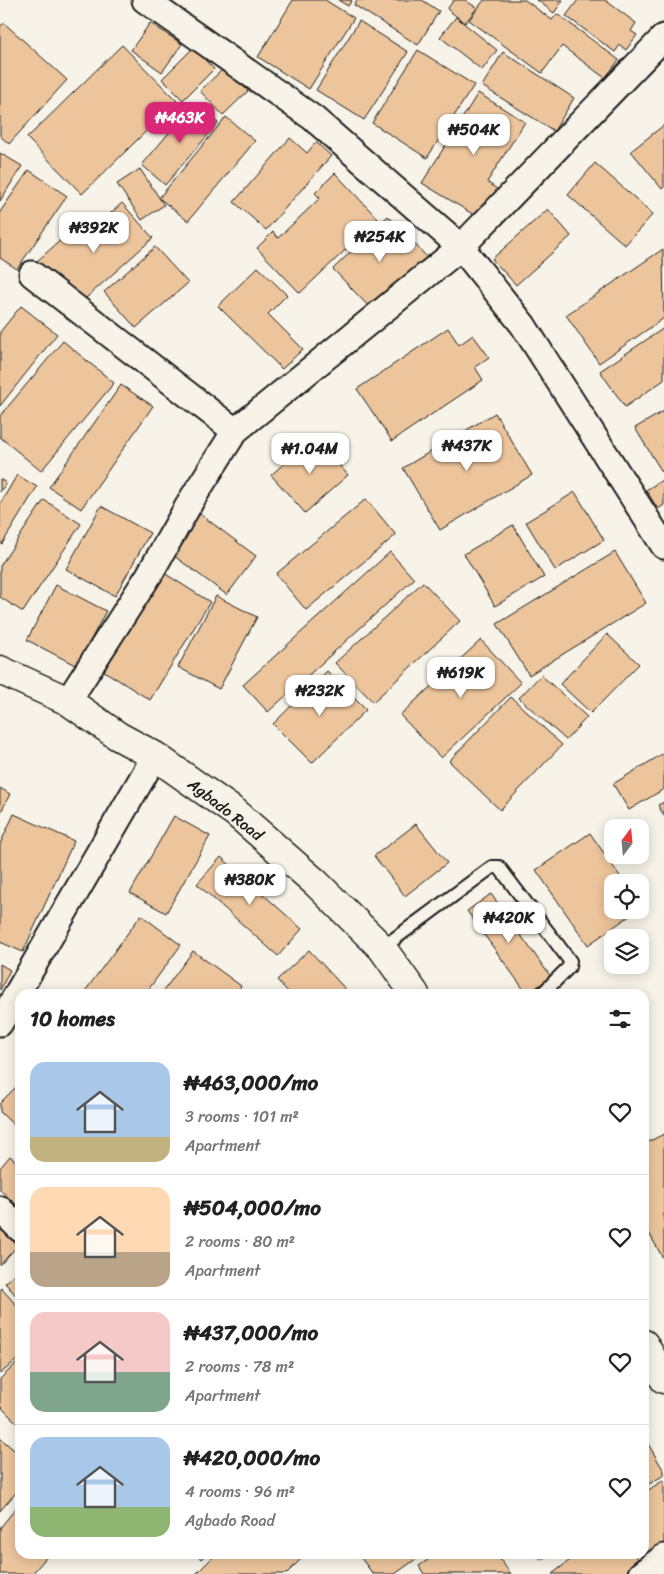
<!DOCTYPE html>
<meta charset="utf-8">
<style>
body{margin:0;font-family:Sriracha,sans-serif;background:#f2f2f2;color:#222;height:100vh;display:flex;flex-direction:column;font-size:19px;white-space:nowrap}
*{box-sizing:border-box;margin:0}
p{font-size:16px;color:#767676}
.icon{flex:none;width:28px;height:28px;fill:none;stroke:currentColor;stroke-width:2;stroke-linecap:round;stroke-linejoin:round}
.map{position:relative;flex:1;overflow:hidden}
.drawer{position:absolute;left:15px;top:989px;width:634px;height:570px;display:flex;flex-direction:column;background:#fff;border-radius:15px;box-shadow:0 2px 12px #0003}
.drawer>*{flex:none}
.needle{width:32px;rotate:16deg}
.fabs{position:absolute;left:604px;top:819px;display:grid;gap:10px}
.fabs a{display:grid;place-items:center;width:45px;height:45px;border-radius:10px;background:#fff;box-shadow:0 2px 12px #0003;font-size:25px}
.price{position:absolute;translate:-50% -42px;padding:0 11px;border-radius:10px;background:#fff;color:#222;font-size:16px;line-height:32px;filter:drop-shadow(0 1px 2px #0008)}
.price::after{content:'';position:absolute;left:50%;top:30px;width:15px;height:11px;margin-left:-8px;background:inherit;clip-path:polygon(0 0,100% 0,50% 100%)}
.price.active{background:#db2777;color:#fff}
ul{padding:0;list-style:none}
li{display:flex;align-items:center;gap:15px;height:125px;padding:0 15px}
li+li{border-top:1px solid #e0e0e0}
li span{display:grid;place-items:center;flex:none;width:140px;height:100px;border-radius:15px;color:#555}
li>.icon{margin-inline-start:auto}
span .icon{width:60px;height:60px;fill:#fffc;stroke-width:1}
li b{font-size:21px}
h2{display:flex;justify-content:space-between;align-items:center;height:60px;padding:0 15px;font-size:21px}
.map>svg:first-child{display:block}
</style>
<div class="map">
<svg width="664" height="1574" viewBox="0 0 664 1574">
<rect width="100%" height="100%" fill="#f7f3e8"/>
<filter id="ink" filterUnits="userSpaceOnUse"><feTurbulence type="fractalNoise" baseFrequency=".02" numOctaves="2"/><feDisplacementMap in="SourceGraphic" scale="10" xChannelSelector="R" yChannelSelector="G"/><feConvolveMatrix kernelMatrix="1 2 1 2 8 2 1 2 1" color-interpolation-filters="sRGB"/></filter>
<g filter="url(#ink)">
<g fill="#edc59d" stroke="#1c1c1c">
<polygon points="293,0 325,0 354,18 309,89 258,57"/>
<polygon points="338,0 352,0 348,6"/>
<polygon points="357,0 422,0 439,11 418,45 354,5"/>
<polygon points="454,0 465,0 477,8 465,23 447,9"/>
<polygon points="484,0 525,0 552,20 557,14 619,60 605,78 562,46 542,73 469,20"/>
<polygon points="537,0 563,0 554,13"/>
<polygon points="578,0 605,0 636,23 631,31 637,35 626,50 620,45 615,52 566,16"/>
<polygon points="456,17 497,50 482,70 440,37"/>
<polygon points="359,21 408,52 364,120 316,90"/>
<polygon points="4,23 67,80 9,144 0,136 0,27"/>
<polygon points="150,23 182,44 162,72 131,50"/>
<polygon points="122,45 177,101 82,194 27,138"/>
<polygon points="193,48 214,69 183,100 162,79"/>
<polygon points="418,50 474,85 427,158 372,123"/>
<polygon points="503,52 574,98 554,131 482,86"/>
<polygon points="224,68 248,91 223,115 200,91"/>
<polygon points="478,93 525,122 487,182 497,189 479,218 422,183"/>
<polygon points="194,103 218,123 165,185 142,165"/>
<polygon points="226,117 255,141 188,221 159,198"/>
<polygon points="664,125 664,187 662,189 631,151"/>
<polygon points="290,138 307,153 316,142 331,156 266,230 234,202"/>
<polygon points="0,153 22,166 0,201"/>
<polygon points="595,163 653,214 625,245 568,195"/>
<polygon points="140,169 164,205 142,220 117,184"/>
<polygon points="29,170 67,196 17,269 0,258 0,212"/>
<polygon points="335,173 378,219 300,293 257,248 273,232 278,238 320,198 315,193"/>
<polygon points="122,203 153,238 76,307 36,262 80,223 89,233"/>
<polygon points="548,209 571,236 516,285 492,259"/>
<polygon points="388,216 427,257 372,310 333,269"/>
<polygon points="155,247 188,283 136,328 104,292"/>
<polygon points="663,249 664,318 599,363 566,315"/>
<polygon points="258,267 287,295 268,314 303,349 282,369 218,306"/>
<polygon points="21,306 57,334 0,406 0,332"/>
<polygon points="448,328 459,345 473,335 489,357 475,367 483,380 392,441 357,389"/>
<polygon points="664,328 664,380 625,407 600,371"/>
<polygon points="63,341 114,383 41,471 0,437 0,416"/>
<polygon points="121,385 153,406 81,509 49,487"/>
<polygon points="664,411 664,471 662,472 635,428"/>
<polygon points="495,413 532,475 440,530 403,468"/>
<polygon points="314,437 348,475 305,513 271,475"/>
<polygon points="17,475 37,487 2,544 0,543 0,504"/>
<polygon points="0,479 6,483 0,492"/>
<polygon points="664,479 664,505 658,509 646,490"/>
<polygon points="575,492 604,540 555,570 526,522"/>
<polygon points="366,499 396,535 306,610 276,574"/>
<polygon points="44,500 81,524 23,612 0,597 0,566"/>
<polygon points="101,506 150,533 115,596 66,569"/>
<polygon points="200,514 256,556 227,595 170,553"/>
<polygon points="513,525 544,577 495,606 464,554"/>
<polygon points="390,552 414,579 268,712 243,685"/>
<polygon points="615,552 646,603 529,675 497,624"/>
<polygon points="164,573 210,602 150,700 104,671"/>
<polygon points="423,582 460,621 373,702 335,663"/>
<polygon points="56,585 106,611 77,666 27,640"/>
<polygon points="216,596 257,617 219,689 178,667"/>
<polygon points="607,634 639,664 591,713 560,684"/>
<polygon points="481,640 521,683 441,758 400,715"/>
<polygon points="327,671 366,710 312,763 273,724"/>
<polygon points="541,675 587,717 566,740 519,698"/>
<polygon points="511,697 562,745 500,810 449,761"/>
<polygon points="664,753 664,789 629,810 613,784"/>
<polygon points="0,788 10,794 0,814"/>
<polygon points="664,802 664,816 658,805"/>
<polygon points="14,814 74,841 23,952 0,942 0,844"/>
<polygon points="174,816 210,836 166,913 130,893"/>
<polygon points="416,824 447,863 405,896 374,856"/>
<polygon points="590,833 624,882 612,882 612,910 638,910 588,945 536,870"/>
<polygon points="221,857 302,929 278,956 197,884"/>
<polygon points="491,894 551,977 527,994 467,911"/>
<polygon points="141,915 181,945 145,994 83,994"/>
<polygon points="309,950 349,993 347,994 290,994 277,980"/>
<polygon points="193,951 241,986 235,994 161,994"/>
<polygon points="0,964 10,970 0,990"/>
<polygon points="20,1083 20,1131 0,1112 0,1103"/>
<polygon points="664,1134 664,1260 644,1224 644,1144"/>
<polygon points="10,1156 20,1165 20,1208 0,1190 0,1168"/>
<polygon points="0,1222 20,1240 20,1243 0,1265"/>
<polygon points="20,1270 20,1300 5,1283"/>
<polygon points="1,1288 20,1309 20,1357 0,1374 0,1290"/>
<polygon points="20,1360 20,1426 0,1406 0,1379"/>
<polygon points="644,1437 664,1471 664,1475 644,1487"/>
<polygon points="0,1438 20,1455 20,1488 0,1511"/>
<polygon points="664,1480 664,1546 647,1557 644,1551 644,1493"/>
<polygon points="20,1503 20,1554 49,1554 32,1574 0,1574 0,1528"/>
<polygon points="196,1554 206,1554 201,1559"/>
<polygon points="216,1554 306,1554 286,1574 196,1574"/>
<polygon points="358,1554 423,1554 395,1574 373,1574"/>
<polygon points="436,1554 496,1554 511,1574 424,1574 419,1566"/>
<polygon points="537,1554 549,1554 541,1560"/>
<polygon points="578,1554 634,1554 643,1564 630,1574 552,1574"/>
</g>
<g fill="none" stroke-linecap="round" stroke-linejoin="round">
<g stroke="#1c1c1c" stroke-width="16">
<polyline id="lane" points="382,948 492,867 499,867 570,961 569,967 542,994"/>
</g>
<g stroke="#1c1c1c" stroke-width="29">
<g id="street">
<polyline points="145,0 313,118 461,247 523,325 664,546"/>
<polyline points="32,274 235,431"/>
<polyline points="68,701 149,575 192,499 235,431 461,247 664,37"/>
<polyline points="0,1023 155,756"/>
<polyline points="0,1209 20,1229"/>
<polyline points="641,1574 664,1557"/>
</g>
</g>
<g stroke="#1c1c1c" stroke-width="31">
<g id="secondary">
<polyline points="0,670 68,701 118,736 155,756 236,813 316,883 382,948 415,994"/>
<polyline points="644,1344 664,1379"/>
</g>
</g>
<use href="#lane" stroke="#f7f3e8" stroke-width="12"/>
<use href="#street" stroke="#f7f3e8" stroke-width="25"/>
<use href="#secondary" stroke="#f7f3e8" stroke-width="28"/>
</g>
</g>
<g text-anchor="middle" stroke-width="4" stroke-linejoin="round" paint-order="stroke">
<g font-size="16" fill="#1c1c1c" stroke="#f7f3e8">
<text transform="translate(226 809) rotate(38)" y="6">Agbado Road</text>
</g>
</g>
</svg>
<div class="fabs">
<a><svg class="needle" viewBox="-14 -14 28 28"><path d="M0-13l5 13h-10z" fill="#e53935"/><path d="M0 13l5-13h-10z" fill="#767676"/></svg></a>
<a><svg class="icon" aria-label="locate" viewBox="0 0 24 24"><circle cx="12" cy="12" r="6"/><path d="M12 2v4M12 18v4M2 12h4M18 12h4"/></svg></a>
<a><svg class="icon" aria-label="layers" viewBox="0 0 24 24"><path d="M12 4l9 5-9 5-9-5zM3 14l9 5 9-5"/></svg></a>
</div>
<b class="price active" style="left:180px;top:144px">₦463K</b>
<b class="price" style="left:474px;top:156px">₦504K</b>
<b class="price" style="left:94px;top:254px">₦392K</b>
<b class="price" style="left:380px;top:263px">₦254K</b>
<b class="price" style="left:467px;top:472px">₦437K</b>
<b class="price" style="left:310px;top:475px">₦1.04M</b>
<b class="price" style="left:461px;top:699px">₦619K</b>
<b class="price" style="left:320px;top:717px">₦232K</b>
<b class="price" style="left:250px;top:906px">₦380K</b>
<b class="price" style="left:509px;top:944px">₦420K</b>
<section class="drawer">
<h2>10 homes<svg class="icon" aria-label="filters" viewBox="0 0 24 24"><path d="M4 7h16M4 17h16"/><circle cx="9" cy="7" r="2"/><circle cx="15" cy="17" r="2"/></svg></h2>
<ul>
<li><span style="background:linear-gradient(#a9c7e8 75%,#c2b280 0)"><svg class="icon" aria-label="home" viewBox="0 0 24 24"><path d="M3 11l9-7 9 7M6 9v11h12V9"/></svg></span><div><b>₦463,000/mo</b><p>3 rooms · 101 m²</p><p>Apartment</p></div><svg class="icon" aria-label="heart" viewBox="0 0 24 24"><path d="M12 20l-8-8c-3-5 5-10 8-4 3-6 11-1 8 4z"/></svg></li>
<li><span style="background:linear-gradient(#ffd9b3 65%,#b9a48a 0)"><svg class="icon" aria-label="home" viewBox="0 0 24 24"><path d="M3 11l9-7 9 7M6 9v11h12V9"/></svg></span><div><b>₦504,000/mo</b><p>2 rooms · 80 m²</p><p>Apartment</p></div><svg class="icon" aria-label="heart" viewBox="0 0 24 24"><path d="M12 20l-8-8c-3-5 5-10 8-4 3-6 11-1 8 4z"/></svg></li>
<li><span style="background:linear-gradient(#f6c9c9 60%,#7fa58c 0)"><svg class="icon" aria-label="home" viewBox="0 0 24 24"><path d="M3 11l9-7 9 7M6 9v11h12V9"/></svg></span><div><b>₦437,000/mo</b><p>2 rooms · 78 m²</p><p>Apartment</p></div><svg class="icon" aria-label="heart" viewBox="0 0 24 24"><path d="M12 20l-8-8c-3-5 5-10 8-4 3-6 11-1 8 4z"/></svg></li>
<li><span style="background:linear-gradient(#a9c7e8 70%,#8fb573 0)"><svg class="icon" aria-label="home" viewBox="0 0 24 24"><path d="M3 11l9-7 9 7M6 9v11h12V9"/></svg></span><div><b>₦420,000/mo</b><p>4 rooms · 96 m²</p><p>Agbado Road</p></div><svg class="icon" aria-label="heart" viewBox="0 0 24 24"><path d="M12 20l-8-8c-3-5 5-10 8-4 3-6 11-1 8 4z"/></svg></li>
</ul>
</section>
</div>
